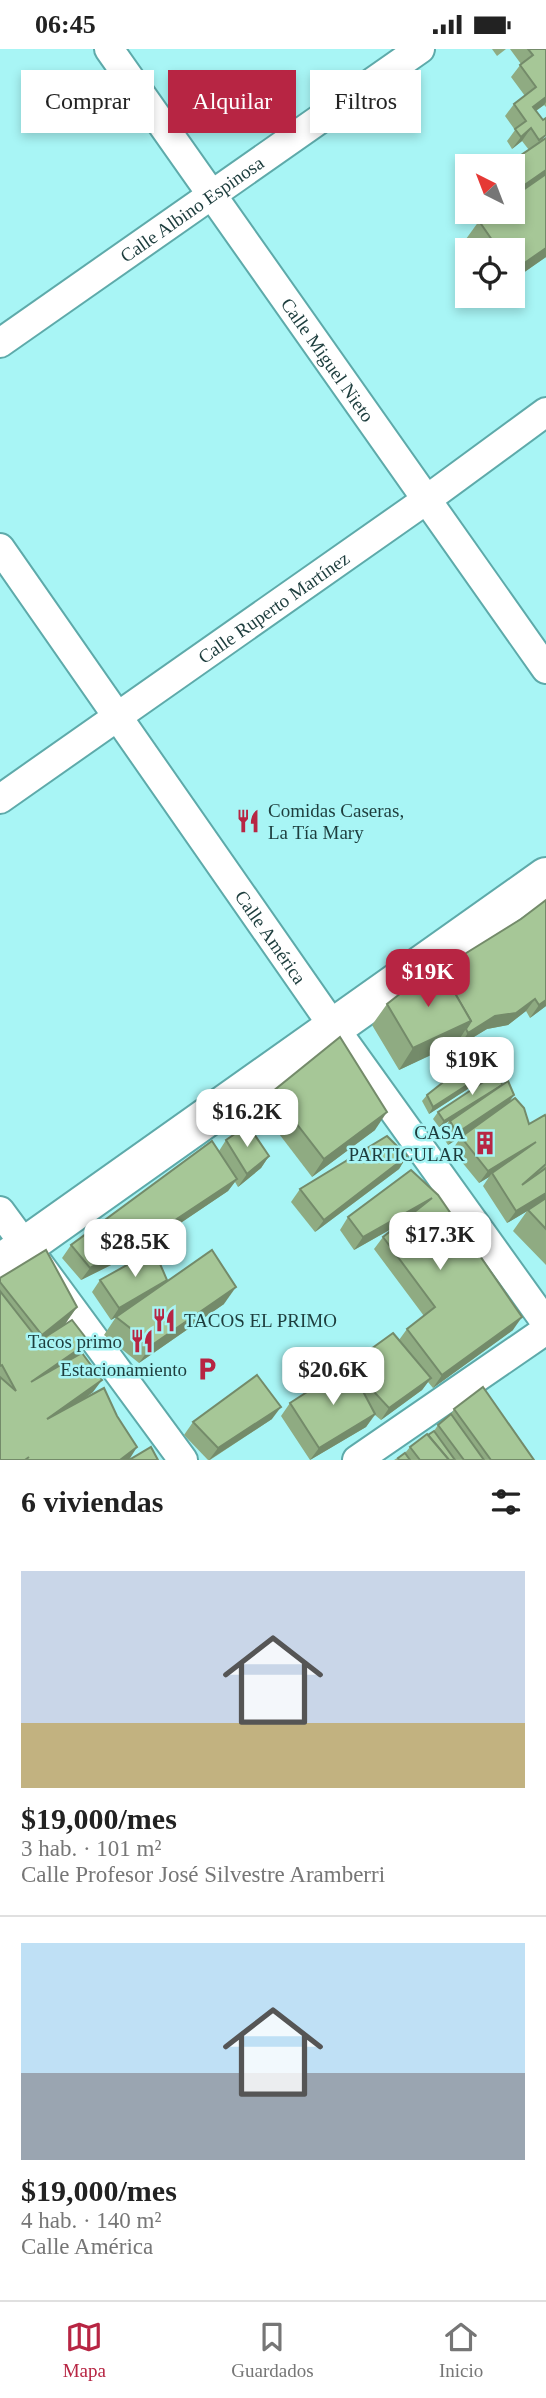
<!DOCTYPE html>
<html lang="es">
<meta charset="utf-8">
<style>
body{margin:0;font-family:"Times New Roman",serif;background:#f2f2f2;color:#222;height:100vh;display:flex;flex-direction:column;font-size:26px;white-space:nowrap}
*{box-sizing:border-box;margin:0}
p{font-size:23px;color:#767676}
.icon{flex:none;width:38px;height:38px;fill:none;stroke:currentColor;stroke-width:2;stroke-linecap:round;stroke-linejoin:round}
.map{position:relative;height:1411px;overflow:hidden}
.side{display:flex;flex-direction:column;background:#fff;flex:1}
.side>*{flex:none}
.guide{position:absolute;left:21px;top:21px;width:504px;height:63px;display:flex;gap:14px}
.needle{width:46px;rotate:318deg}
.fabs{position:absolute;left:455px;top:105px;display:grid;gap:14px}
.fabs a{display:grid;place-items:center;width:70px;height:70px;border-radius:0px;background:#fff;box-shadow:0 4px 10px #0003;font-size:35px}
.price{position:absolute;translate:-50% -60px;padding:0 16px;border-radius:14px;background:#fff;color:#222;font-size:23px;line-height:46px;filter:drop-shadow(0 2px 4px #0008)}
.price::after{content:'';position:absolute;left:50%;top:42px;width:21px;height:16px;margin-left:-10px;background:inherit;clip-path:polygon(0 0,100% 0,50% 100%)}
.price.on{background:#b72543;color:#fff}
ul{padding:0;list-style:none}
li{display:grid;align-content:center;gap:14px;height:371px;padding:0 21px}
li+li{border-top:2px solid #e0e0e0}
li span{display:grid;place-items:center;height:217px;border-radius:0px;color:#555}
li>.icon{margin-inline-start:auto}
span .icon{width:126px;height:126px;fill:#fffc;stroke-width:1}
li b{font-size:30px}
h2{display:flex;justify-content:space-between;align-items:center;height:84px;padding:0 21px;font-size:30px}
.chip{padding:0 24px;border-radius:0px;background:#fff;box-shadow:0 4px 10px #0003;font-size:24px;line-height:63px}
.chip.on{background:#b72543;color:#fff}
.status{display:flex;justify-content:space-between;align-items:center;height:49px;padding:0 35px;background:#fff;direction:ltr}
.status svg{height:19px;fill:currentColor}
.dock{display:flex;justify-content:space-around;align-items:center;height:98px;border-top:2px solid #e0e0e0;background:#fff;font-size:19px;color:#767676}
.dock a{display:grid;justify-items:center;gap:4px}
.dock .on{color:#b72543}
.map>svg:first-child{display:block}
</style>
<div class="status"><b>06:45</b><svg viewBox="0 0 49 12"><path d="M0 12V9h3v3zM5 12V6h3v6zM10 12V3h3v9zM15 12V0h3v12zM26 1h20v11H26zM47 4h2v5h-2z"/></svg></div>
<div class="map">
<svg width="546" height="1411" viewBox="0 0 546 1411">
<rect width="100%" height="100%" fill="#a8f5f5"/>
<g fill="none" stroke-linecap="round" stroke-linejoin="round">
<g stroke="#5eaaaa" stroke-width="32">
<g id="street">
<path id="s1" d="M109,0L546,620"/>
<path id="s2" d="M0,294L420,0"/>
<path id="s3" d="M0,499L333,977L546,1274"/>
<path id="s4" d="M0,750L426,451L546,363"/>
<polyline points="0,1162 183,1411"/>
<polyline points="357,1411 546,1281"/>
</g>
</g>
<g stroke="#5eaaaa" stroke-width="42">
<polyline id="secondary" points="0,1215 546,828"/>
</g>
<use href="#street" stroke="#fff" stroke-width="28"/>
<use href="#secondary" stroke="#fff" stroke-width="38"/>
</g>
<g fill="#8fab82">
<polygon points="492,0 506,0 497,7"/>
<polygon points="510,0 546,0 546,58 544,56 536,62 543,71 546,208 513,231 513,201 474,201 466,190 479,172 513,163 513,117 507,117 529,101 522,92 512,100 507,92 515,81 505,67 514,55 525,47 511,28 521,15"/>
<polygon points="546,851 546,957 530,969 526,962 508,976 487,980 459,997 457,993 399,1021 372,976 387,955 442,922 521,870"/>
<polygon points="495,1018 491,1025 429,1065 422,1052 427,1046"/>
<polygon points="502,1036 509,1053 529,1075 546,1068 546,1216 513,1182 527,1162 507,1174 483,1137 489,1128 479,1134 452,1101 461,1088 473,1080 448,1096 441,1085 449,1072 439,1078 433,1070 438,1063"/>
<polygon points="272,1043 375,1081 312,1128 260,1060"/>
<polygon points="226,1091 269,1107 261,1119 238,1138 235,1133 228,1142 139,1202 81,1231 62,1209 71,1196 219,1102"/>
<polygon points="407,1107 399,1120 315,1183 291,1153 300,1140"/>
<polygon points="411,1121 513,1281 433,1339 428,1333 422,1341 381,1371 375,1366 366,1378 310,1411 281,1367 290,1354 399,1291 407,1280 424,1267 374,1200 383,1188 396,1177 354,1201 340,1181 348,1168"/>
<polygon points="0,1229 77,1258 65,1275 89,1293 81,1304 93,1343 82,1351 129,1411 0,1411"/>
<polygon points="100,1231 164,1235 224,1255 139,1314 104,1286 116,1268 121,1265 111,1271 92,1243"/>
<polygon points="454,1360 534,1411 394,1411 405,1404 410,1398 434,1382 438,1376 451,1365"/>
<polygon points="272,1370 210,1411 208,1411 184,1386 193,1373"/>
</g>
<g fill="#748b6a">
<polygon points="546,48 546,53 544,56 524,70 533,58"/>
<polygon points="531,79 522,92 512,100 521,88"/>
<polygon points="546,121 546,134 513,152 523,137"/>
<polygon points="546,199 546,208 513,231 513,222"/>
<polygon points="535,950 526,962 508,976 487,980 459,997 468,984 495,967"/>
<polygon points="546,951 546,957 530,969 539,956"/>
<polygon points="471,972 457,994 399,1021 413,999"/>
<polygon points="495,1018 491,1025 429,1065 433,1058"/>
<polygon points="502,1036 498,1043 439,1078 444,1072"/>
<polygon points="514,1046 505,1059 448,1096 457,1084"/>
<polygon points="387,1063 375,1081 312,1128 324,1110"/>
<polygon points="536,1093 492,1124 489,1128 479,1134 488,1122"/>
<polygon points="269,1107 261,1119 238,1138 247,1125"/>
<polygon points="407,1107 399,1120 315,1183 324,1171"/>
<polygon points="237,1130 228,1142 139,1202 81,1231 90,1219"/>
<polygon points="546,1144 546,1151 507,1174 516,1162"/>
<polygon points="432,1149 423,1162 354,1201 363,1188"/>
<polygon points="167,1231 158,1244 111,1271 119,1259"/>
<polygon points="236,1238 224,1255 139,1314 152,1296"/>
<polygon points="77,1258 65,1275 30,1304 42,1286"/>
<polygon points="522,1268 513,1281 433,1339 442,1326"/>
<polygon points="89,1293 80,1305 31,1333"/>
<polygon points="431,1329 422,1341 381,1371 389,1359"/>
<polygon points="102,1331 93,1343 38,1383 47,1370"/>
<polygon points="281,1358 272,1370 209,1411 218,1399"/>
<polygon points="375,1365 366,1378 310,1411 319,1399"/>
<polygon points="137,1398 129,1411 120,1411"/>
</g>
<g fill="#a6c797" stroke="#748b6a" stroke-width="2">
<polygon points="528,0 546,0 546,48 533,58 543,71 546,69 546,86 539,91 531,79 521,88 515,80 526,72 514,55 536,38 520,16 533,6"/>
<polygon points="546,89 546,121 523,137 513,122 513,117 510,117 508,115"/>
<polygon points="546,125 546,199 513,222 513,201 499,201 479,172 492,163 513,163 513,148"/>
<polygon points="546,851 546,951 539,956 535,950 516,964 495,967 468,984 466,980 471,972 442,922 455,911 521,870"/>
<polygon points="438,915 471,972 413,999 387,955"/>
<polygon points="340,988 387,1063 324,1110 272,1043"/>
<polygon points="480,1004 495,1018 433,1058 427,1046"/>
<polygon points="500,1022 502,1036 444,1072 438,1063"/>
<polygon points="508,1032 514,1046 457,1084 450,1072"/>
<polygon points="515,1049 524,1059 529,1075 545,1066 546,1068 546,1115 522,1136 546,1119 546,1144 516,1162 492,1124 536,1093 488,1122 461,1088"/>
<polygon points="248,1076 269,1107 247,1125 226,1091"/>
<polygon points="387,1087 407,1107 324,1171 300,1140"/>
<polygon points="212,1092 237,1130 148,1189 90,1219 71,1196"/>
<polygon points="411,1121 438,1146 522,1268 442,1326 407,1280 435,1258 383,1188 432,1149 363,1188 348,1168"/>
<polygon points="546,1149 546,1180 528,1161"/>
<polygon points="46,1201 77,1258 42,1286 0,1233 0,1229"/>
<polygon points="154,1201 167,1231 119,1259 100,1231"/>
<polygon points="212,1201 236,1238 152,1296 116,1268"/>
<polygon points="0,1242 39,1292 72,1271 89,1293 31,1333 82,1304 102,1331 47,1370 104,1339 117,1367 137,1398 120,1411 25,1411 29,1408 25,1411 0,1411 0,1328 16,1342 2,1316 0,1317"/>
<polygon points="393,1284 431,1329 389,1359 349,1316"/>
<polygon points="349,1316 375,1365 319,1399 290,1354"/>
<polygon points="257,1326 281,1358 218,1399 193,1373"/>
<polygon points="483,1338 534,1411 491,1411 454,1360"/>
<polygon points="451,1365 484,1411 464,1411 438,1376"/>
<polygon points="434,1382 455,1411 449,1411 428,1386"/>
<polygon points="427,1385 449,1411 420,1411 410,1398"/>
<polygon points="151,1398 158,1411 129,1411"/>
<polygon points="405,1404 410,1411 399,1411 398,1409"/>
</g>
<defs>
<g id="restaurant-bare" transform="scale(1.89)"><path d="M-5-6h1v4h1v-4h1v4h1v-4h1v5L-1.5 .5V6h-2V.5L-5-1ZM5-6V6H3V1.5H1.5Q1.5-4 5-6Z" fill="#b72543" stroke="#a8f5f5" stroke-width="2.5" paint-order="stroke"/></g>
<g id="building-bare" transform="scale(1.89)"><path d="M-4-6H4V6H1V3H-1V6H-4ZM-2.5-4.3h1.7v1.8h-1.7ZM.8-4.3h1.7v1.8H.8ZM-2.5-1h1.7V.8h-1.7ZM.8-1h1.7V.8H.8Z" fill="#b72543" stroke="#a8f5f5" stroke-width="2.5" paint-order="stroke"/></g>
<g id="parking-bare" transform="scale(1.89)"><path d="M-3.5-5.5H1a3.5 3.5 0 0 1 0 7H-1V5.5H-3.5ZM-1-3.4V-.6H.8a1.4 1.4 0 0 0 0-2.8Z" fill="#b72543" stroke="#a8f5f5" stroke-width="2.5" paint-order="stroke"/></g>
</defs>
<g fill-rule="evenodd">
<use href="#restaurant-bare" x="248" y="772"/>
<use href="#building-bare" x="485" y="1094"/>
<use href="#restaurant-bare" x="164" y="1271"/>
<use href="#restaurant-bare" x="142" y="1292"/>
<use href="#parking-bare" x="207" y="1320"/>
</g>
<g text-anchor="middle" stroke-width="5" stroke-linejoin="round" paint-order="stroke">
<g font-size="19" fill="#1d3d3d" stroke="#a8f5f5">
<text dy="7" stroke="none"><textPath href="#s2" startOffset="234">Calle Albino Espinosa</textPath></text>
<text dy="7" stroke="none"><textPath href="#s1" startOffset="380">Calle Miguel Nieto</textPath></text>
<text dy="7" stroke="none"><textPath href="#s4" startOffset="334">Calle Ruperto Martínez</textPath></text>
<text dy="7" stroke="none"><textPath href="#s3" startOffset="474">Calle América</textPath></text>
</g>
<g font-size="19" fill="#1d3d3d" stroke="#a8f5f5" text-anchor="end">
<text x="268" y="768" text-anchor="start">Comidas Caseras,<tspan x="268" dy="22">La Tía Mary</tspan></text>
<text x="465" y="1090">CASA<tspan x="465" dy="22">PARTICULAR</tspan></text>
<text x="184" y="1278" text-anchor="start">TACOS EL PRIMO</text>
<text x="122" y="1299">Tacos primo</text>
<text x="187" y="1327">Estacionamiento</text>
</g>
</g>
</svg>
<div class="fabs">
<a><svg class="needle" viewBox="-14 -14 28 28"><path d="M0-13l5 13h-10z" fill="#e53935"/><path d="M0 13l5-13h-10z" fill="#767676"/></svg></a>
<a><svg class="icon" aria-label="locate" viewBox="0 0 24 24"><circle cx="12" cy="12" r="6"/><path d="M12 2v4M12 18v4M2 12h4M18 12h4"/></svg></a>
</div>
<b class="price on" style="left:428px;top:960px">$19K</b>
<b class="price" style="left:472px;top:1048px">$19K</b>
<b class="price" style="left:247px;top:1100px">$16.2K</b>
<b class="price" style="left:440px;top:1223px">$17.3K</b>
<b class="price" style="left:135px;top:1230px">$28.5K</b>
<b class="price" style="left:333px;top:1358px">$20.6K</b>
<div class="guide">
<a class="chip">Comprar</a>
<a class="chip on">Alquilar</a>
<a class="chip">Filtros</a>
</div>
</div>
<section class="side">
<h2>6 viviendas<svg class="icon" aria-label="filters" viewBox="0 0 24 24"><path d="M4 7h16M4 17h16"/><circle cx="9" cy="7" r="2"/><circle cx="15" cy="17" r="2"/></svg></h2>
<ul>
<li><span style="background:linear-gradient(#c9d6e8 70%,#c2b280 0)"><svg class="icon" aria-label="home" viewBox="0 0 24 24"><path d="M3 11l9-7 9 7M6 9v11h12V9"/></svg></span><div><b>$19,000/mes</b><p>3 hab. · 101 m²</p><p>Calle Profesor José Silvestre Aramberri</p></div></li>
<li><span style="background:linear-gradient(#bfe0f5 60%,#9aa5b1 0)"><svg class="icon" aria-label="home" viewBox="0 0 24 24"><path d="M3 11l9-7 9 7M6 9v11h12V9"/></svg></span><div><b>$19,000/mes</b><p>4 hab. · 140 m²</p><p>Calle América</p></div></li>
</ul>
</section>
<nav class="dock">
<a class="on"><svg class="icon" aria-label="map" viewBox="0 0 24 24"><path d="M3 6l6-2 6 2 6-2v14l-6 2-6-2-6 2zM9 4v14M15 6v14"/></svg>Mapa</a>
<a><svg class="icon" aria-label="saved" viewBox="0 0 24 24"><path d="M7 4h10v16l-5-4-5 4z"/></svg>Guardados</a>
<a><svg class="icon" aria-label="home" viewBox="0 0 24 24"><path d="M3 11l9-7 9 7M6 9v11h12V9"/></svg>Inicio</a>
</nav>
